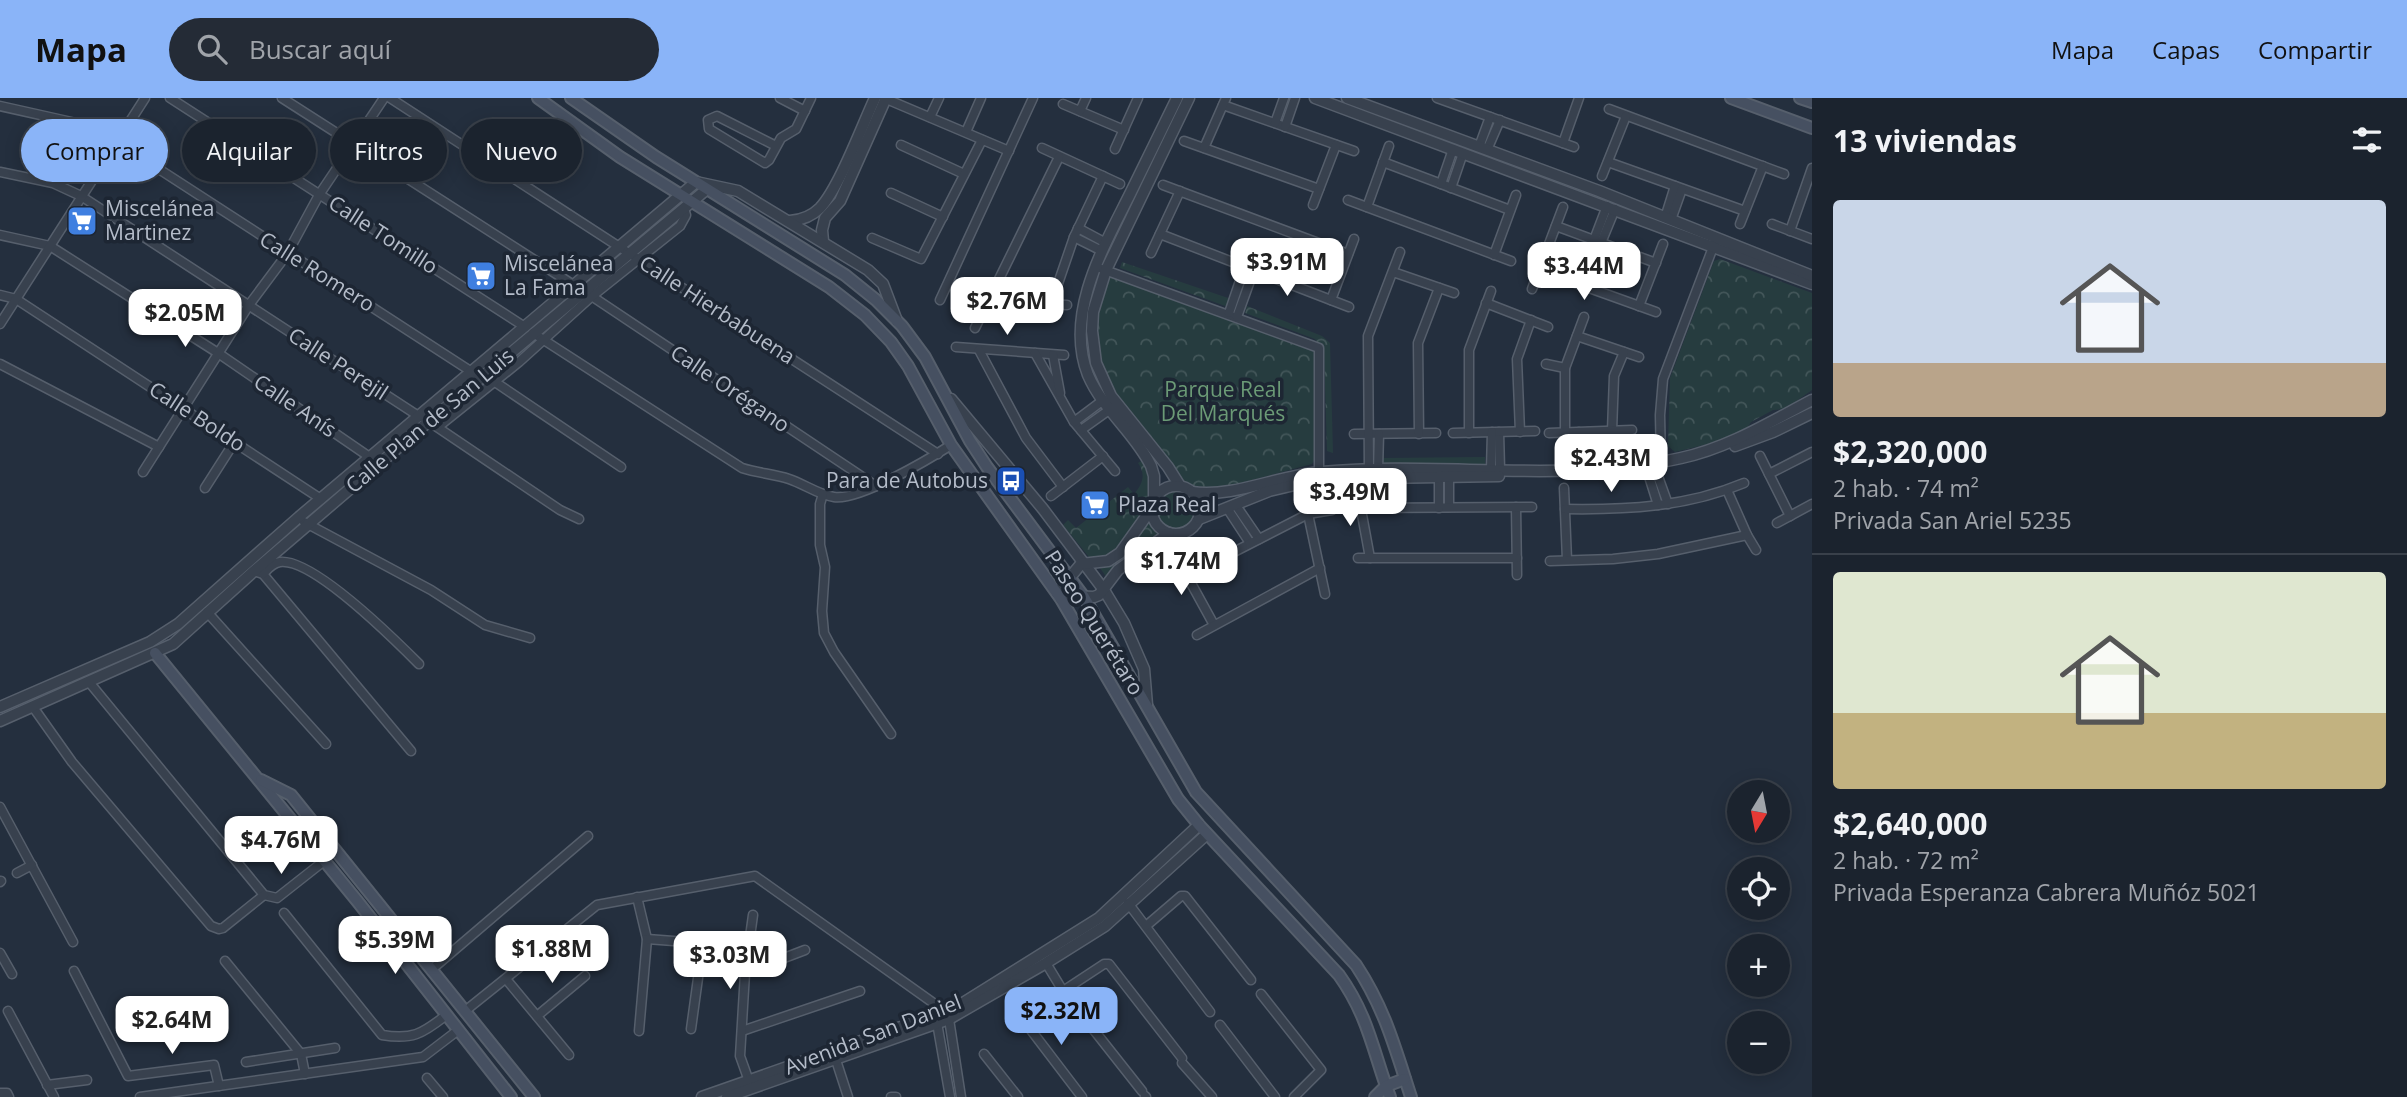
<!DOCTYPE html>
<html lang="es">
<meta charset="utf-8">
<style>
body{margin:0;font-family:"Open Sans",sans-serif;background:#242b36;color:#f1f3f6;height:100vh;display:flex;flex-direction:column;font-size:26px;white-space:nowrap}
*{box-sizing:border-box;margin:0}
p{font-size:23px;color:#a0a4aa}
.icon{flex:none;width:38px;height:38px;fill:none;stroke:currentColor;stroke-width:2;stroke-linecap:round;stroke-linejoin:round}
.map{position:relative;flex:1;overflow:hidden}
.sheet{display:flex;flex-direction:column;background:#1b232e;width:595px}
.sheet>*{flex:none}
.top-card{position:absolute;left:21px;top:21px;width:665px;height:63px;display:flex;gap:14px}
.needle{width:46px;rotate:190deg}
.tools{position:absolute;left:1727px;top:682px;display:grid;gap:14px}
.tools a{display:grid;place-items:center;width:63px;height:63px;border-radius:50%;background:#1b232e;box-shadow:0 4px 18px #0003,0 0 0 2px #39404a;font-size:35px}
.price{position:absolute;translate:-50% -60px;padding:0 16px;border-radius:14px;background:#fff;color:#222;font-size:23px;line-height:46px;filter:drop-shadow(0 2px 4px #0008)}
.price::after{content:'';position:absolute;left:50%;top:42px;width:21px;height:16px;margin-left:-10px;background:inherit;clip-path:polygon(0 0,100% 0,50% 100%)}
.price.selected{background:#8ab4f8;color:#111}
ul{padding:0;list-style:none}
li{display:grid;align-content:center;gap:14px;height:371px;padding:0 21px}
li+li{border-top:2px solid #39404a}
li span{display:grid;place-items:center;height:217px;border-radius:7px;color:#555}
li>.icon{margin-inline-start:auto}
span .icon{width:126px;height:126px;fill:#fffc;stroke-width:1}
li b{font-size:30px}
h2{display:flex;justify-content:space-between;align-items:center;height:84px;padding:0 21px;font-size:30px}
.chip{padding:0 24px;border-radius:32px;background:#1b232e;box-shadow:0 4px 18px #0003,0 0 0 2px #39404a;font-size:24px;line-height:63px}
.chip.selected{background:#8ab4f8;color:#111}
header{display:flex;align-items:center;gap:42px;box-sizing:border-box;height:98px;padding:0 35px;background:#8ab4f8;color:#111}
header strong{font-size:33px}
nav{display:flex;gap:38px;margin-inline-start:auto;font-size:24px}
.search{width:490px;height:63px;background:#242b36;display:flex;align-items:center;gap:18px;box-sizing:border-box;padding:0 24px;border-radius:38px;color:#a0a4aa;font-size:26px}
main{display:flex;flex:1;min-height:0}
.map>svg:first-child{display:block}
</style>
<header>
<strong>Mapa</strong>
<div class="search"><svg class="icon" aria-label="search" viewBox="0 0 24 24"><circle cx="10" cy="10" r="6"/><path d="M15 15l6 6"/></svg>Buscar aquí</div>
<nav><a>Mapa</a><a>Capas</a><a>Compartir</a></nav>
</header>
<main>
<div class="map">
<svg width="1812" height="999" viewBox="0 0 1812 999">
<defs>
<pattern id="park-crowns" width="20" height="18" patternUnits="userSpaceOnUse" patternTransform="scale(1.75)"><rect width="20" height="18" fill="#263c3f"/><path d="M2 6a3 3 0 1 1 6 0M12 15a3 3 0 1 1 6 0" fill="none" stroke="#435659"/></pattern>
</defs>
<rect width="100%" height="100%" fill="#242f3e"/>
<g fill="url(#park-crowns)">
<polygon points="1720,161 1812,195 1812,292 1785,311 1773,312 1751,324 1746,332 1712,345 1675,354 1668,348 1670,280 1714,163"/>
<polygon points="1122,164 1231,201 1228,209 1120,170"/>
<polygon points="1107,173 1319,251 1315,361 1312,366 1218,391 1187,387 1168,368 1111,298 1097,265 1094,213"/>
<polygon points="1247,208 1322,238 1330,245 1333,355 1327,353 1324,254 1315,241 1245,215"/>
<polygon points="1381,343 1383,343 1384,360 1485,359 1485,369 1381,370"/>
<path d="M1146,360L1153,403L1149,413L1134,396L1147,415L1120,455L1096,462L1089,459L1063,427L1068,422L1076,430L1128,389L1134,396C1143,386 1146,376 1138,365Z"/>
<circle cx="1176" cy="411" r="21"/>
<polygon points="1150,418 1155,429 1165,436 1107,480 1098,467 1108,464"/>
</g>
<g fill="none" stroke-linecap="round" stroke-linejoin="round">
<g stroke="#565f6c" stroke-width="11">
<g id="minor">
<polyline points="170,0 525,229"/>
<polyline points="282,0 575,188"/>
<polyline points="390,0 938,356"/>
<polyline points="780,0 805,13"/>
<polyline points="884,0 1009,53"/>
<polyline points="1437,0 1574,49"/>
<polyline points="1063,6 1124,32"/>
<polyline points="1223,7 1354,53"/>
<polyline points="0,8 94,29 472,274 495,284 621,369"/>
<polyline points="1609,11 1784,76"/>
<polyline points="1080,13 1086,0"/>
<polyline points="930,19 939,0"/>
<polyline points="1275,25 1284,0"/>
<polyline points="1285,29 1295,0"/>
<polyline points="966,34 981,0"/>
<polyline points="1184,43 1319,91"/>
<polyline points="1563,45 1579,0"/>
<polyline points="901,47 964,76"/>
<polyline points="776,48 717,18 708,22 709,31 765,65 769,62 781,40 796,31 811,0"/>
<polyline points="1479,49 1490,19"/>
<polyline points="1042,50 1120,86"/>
<polyline points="1204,50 1226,0"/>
<polyline points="1115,51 1138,0"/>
<polyline points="1487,52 1500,22"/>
<polyline points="1383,64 1510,112"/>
<polyline points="1608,64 1745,113"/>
<polyline points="0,74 53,85 81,98 420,319"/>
<polyline points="1602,78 1626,18"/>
<polyline points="1441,86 1453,51"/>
<polyline points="1163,87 1348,156"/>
<polyline points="1451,90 1463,55"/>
<polyline points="891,95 943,119"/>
<polyline points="1348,102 1511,163"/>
<polyline points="1313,107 1336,47"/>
<polyline points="1367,109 1389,48"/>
<polyline points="1665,120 1675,88"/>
<polyline points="1671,122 1682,91"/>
<polyline points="1740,126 1763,68"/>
<polyline points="1772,126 1812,141"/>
<polyline points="1556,128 1656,165"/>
<polyline points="1078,130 1106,145"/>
<polyline points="1790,133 1812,70"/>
<polyline points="1160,136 1349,209"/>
<polyline points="0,137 50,148 218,255 371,360"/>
<polyline points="1074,139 1102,153"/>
<polyline points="872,140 921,161 982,42"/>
<polyline points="1594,142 1607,108"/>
<polyline points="1601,145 1615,111"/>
<polyline points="1151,155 1180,93"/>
<polyline points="1494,157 1516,97"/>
<polyline points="1102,171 1319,250 1319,377"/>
<polyline points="1539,172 1656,214"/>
<polyline points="1393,174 1454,195"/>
<polyline points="1532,191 1563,109"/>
<polyline points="584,193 876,388"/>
<polyline points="0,197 16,201 321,401"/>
<polyline points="940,202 1033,0"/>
<polyline points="1331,202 1354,141"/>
<polyline points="990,204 1067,207"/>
<polyline points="1486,205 1548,229"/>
<polyline points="1051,206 1074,139 1103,78"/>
<polyline points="1639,208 1663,146"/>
<polyline points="1229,215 1245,168"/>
<polyline points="1237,219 1254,172"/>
<polyline points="0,226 145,0"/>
<polyline points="975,230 1059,59"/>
<path d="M533,235L742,370C757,375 774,376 789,381C804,386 819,397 834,399C859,403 929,361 951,347"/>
<polyline points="1577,238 1639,259"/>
<polyline points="956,249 1064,257"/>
<polyline points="979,252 1026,340 1063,389"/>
<polyline points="1035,255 1074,324 1115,373"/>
<polyline points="1053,257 1060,295"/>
<polyline points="0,266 159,349"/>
<polyline points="1546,266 1565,270"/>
<polyline points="1074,324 1102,303"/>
<polyline points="434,327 560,412 579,421"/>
<polyline points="438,329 519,264 591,199 680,128 686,117 684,111"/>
<polyline points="1081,332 1109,312"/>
<polyline points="1612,333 1614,278 1624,254"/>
<polyline points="1499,334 1500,371"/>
<polyline points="1520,334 1517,261 1531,222"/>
<polyline points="1565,334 1565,270 1584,219"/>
<polyline points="1579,334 1580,371"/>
<polyline points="1588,334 1590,371"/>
<polyline points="1453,335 1535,333"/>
<polyline points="1469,335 1469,252 1491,193"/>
<polyline points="1549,335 1632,332"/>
<polyline points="1354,336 1436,335"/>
<polyline points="1419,336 1418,245 1439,190"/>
<polyline points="1760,358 1790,418"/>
<polyline points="1661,364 1660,317 1663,281 1715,144"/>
<polyline points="1655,370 1668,406"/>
<polyline points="1491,371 1492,334"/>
<polyline points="1369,372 1368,238 1400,154"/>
<polyline points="1378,372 1379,336"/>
<polyline points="1647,372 1658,407"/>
<polyline points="143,374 249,207 287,156 319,97 384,0"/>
<polyline points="1769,376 1812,354"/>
<polyline points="1449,380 1449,409"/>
<polyline points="205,390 235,343"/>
<polyline points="1564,390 1567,462"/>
<polyline points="1727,392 1747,437 1756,452"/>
<polyline points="1358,395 1370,460"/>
<polyline points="823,396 820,406 820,447 825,469 822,513 824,535 834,554 891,636"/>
<polyline points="1051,398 1103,358"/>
<polyline points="1235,406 1259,441"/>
<polyline points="1516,409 1517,477"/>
<polyline points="1227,410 1250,445"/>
<polyline points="1360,410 1532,409"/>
<polyline points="1439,410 1439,380"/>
<path d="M1565,411C1626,412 1687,409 1744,385"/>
<polyline points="1308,416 1325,496"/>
<polyline points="304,424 431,492 485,527 530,540"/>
<polyline points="1777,425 1812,406"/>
<polyline points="1175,456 1214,527"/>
<polyline points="1358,460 1517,460"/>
<polyline points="1550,463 1613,461 1658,456 1747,437"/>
<polyline points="254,473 263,476 411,653"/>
<path d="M263,476C268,471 272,465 280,464C313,460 395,542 419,566"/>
<polyline points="1187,478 1308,416 1332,412"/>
<polyline points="207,514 326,646"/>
<polyline points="1197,537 1320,470"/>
<polyline points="89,584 264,797 277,800 324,763"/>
<polyline points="33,609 72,664 211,828 219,831 223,830 264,797"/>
<polyline points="0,709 73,844"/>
<polyline points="17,775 32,767"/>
<polyline points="0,784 1,783"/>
<polyline points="637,799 647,841 639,933"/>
<polyline points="1128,805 1210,914"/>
<path d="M284,815L382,937C412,942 422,936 445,918"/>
<polyline points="1146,828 1181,798 1185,798 1251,882"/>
<polyline points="647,841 700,845 702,851 691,931"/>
<polyline points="0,855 12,876"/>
<polyline points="225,863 301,956 305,976"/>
<polyline points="1046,865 1063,893 1142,993"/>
<polyline points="431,872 588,738"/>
<polyline points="74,873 128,978 214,967 219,988"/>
<polyline points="745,875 805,852"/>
<polyline points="506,881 569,957"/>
<polyline points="1063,893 1104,866 1109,866 1182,960"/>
<polyline points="1261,896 1321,972 1294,999"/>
<polyline points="8,913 54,999"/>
<polyline points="465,913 597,807 755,778 946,914 949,921 961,999"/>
<polyline points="1018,915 1082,999"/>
<polyline points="537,918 585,878"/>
<polyline points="936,919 950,999"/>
<polyline points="1220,927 1275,999"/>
<polyline points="742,933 860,893"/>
<polyline points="834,956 848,999"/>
<polyline points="984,956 1018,999"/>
<polyline points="246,964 335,950"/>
<polyline points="1182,965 1212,999"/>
<polyline points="427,980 443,999"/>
<polyline points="750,986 740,958 745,875 753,817"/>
<polyline points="47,987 87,982"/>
<polyline points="0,995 7,995 9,999"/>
<polyline points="1145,998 1146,999"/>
<polyline points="140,999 423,959 457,933"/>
<polyline points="891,999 896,999"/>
</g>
</g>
<g stroke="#565f6c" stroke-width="13">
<g id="tertiary">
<polyline points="1315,0 1812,186"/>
<polyline points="1347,0 1599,93 1812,178"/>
<path d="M790,123C802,122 811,119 820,110C839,90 862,28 875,0"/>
<polyline points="823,143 822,132 825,120 840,103 886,0"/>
<polyline points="951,301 1043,411 1104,492 1124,525 1144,571 1147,607"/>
<polyline points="1735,348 1773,334 1812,315"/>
<polyline points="1180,388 1168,369 1111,298 1096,265 1092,233 1093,214 1106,172 1189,0"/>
<circle cx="1176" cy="412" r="24"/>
<path d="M1192,394C1235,400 1278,377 1322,374C1440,363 1565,386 1681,360C1728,350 1770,324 1812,302"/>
<path d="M1154,403V378L1151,368C1135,335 1103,312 1088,277C1064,216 1104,148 1130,96C1146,64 1161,32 1177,0"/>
<polyline points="1199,421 1269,393 1320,381 1499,378"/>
<polyline points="1057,495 1081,466 1108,463 1120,455 1152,410"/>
<polyline points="1061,501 1070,498 1094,499 1099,497 1118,472 1169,435"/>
<polyline points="0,609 150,544 178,526 299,419 696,84 738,93 868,172 883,186 897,223"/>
<polyline points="0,623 173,546 254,473 428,324 707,91"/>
<polyline points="702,999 955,910 1099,820 1199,727"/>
<polyline points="727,999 949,921 1046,865 1105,828 1207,736"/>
</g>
</g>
<g stroke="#565f6c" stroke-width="14">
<g id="secondary">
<path d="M538,0L620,59L829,189L865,217L891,244L908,268L951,347L1061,501L1178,701L1199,727L1339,877C1369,919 1373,954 1390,999"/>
<path d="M571,0L656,59L845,177L876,202L902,228L925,259L970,343L987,369L1084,499L1196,694L1356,867C1385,911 1395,950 1411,999"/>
<polyline points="1731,0 1812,30"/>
<polyline points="1800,0 1812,4"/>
<polyline points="155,555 358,804 511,999"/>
<polyline points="261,682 291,697 534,999"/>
<polyline points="1375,999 1386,988 1405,981"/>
</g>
</g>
<use href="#minor" stroke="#38414e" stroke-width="8"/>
<use href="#tertiary" stroke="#38414e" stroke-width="10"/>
<use href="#secondary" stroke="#465061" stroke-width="10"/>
</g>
<defs>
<g id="supermarket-square" transform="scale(1.575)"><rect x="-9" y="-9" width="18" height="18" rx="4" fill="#3f7fe0" stroke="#1d2633"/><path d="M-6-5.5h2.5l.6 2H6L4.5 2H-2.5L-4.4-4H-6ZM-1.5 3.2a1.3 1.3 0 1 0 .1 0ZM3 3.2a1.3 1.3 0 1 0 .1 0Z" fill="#fff"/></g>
<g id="bus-square" transform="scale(1.575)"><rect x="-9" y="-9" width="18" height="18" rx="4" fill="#1a4fb4" stroke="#1d2633"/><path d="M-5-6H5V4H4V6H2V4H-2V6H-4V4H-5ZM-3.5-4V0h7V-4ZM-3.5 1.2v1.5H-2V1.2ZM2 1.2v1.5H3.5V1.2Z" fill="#fff"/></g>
</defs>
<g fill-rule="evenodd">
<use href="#supermarket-square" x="82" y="123"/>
<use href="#supermarket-square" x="481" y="178"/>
<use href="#bus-square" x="1011" y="383"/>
<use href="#supermarket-square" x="1095" y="407"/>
</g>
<g text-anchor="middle" stroke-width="7" stroke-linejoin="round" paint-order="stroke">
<g font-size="21" fill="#b4bcc9" stroke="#1d2633" text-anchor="start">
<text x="105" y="118">Miscelánea<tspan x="105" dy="24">Martinez</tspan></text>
<text x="504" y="173">Miscelánea<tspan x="504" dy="24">La Fama</tspan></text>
<text x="988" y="390" text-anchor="end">Para de Autobus</text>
<text x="1118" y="414">Plaza Real</text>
</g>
<g font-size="21" fill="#b4bcc9" stroke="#1d2633">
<text transform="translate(383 137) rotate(33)" y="7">Calle Tomillo</text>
<text transform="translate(317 174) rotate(32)" y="7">Calle Romero</text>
<text transform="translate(717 212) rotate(33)" y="7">Calle Hierbabuena</text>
<text transform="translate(338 266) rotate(33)" y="7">Calle Perejil</text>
<text transform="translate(730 291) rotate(34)" y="7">Calle Orégano</text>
<text transform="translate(295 308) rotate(34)" y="7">Calle Anís</text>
<text transform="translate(197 319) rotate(33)" y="7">Calle Boldo</text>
<text transform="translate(430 323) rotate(-40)" y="7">Calle Plan de San Luis</text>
<text transform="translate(1094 525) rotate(58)" y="7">Paseo Querétaro</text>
<text transform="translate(873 937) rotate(-21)" y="7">Avenida San Daniel</text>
</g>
<g font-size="21" fill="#6b9a76" stroke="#1d2633">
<text x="1223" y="299">Parque Real<tspan x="1223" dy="24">Del Marqués</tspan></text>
</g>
</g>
</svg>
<div class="tools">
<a><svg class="needle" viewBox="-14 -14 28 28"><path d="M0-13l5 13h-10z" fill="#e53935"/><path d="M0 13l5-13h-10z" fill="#a0a4aa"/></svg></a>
<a><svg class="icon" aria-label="locate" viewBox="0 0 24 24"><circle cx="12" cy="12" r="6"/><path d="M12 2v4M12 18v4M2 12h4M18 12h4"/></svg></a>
<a>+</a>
<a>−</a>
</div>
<b class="price" style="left:1287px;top:200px">$3.91M</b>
<b class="price" style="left:1584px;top:204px">$3.44M</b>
<b class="price" style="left:1007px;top:239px">$2.76M</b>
<b class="price" style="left:185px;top:251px">$2.05M</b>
<b class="price" style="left:1611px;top:396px">$2.43M</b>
<b class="price" style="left:1350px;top:430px">$3.49M</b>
<b class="price" style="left:1181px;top:499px">$1.74M</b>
<b class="price" style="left:281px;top:778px">$4.76M</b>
<b class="price" style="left:395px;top:878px">$5.39M</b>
<b class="price" style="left:552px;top:887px">$1.88M</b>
<b class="price" style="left:730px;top:893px">$3.03M</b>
<b class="price selected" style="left:1061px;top:949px">$2.32M</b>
<b class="price" style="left:172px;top:958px">$2.64M</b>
<div class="top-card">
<a class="chip selected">Comprar</a>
<a class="chip">Alquilar</a>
<a class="chip">Filtros</a>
<a class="chip">Nuevo</a>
</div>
</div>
<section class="sheet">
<h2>13 viviendas<svg class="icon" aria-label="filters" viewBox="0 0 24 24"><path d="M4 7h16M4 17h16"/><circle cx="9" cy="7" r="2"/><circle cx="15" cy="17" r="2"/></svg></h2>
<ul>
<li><span style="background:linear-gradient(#c9d6e8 75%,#b9a48a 0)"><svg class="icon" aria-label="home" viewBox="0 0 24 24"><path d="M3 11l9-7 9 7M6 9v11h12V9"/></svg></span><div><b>$2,320,000</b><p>2 hab. · 74 m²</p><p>Privada San Ariel 5235</p></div></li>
<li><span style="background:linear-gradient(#dfe7d0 65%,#c2b280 0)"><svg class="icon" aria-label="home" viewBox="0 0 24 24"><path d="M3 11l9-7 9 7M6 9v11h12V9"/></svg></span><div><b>$2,640,000</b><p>2 hab. · 72 m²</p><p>Privada Esperanza Cabrera Muñóz 5021</p></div></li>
</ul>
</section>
</main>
